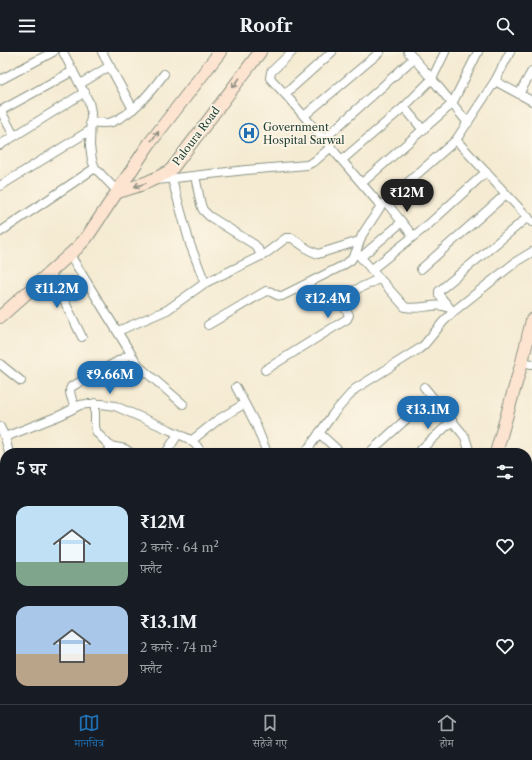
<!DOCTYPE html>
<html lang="hi">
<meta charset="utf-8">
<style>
body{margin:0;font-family:"Libre Caslon Text","Noto Serif Devanagari",serif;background:#242831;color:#f1f3f6;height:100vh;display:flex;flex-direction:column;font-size:15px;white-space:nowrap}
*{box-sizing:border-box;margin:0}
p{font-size:13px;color:#9ea1a6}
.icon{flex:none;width:22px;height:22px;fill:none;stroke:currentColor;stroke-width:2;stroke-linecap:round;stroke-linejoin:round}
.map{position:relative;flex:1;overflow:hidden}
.drawer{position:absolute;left:0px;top:396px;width:532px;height:256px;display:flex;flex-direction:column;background:#171b24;border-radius:16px 16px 0 0;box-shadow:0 1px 3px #0004}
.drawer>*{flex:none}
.price{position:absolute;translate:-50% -34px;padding:0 9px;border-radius:14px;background:#1f6fb2;color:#fff;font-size:13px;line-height:26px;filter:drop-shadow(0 1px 2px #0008)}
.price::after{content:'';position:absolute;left:50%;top:24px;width:12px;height:9px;margin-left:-6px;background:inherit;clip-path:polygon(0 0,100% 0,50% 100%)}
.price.current{background:#222;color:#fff}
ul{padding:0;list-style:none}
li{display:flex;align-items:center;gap:12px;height:100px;padding:0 16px}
li span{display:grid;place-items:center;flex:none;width:112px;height:80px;border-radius:12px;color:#555}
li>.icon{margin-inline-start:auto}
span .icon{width:48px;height:48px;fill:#fffc;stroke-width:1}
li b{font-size:17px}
h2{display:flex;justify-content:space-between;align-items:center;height:48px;padding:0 16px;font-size:17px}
header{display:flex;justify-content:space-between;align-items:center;height:52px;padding:0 16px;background:#171b24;font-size:18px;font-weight:800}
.menu{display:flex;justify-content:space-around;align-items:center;height:56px;border-top:1px solid #363941;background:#171b24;font-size:11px;color:#9ea1a6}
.menu a{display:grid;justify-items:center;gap:2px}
.menu .current{color:#1f6fb2}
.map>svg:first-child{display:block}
</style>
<header><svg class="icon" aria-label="menu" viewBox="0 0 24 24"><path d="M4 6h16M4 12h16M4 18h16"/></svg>Roofr<svg class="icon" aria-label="search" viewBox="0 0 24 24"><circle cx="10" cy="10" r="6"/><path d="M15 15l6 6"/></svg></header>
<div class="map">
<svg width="532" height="652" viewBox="0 0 532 652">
<rect width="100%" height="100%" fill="#fcf5e5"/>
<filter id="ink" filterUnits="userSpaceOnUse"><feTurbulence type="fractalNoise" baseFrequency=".025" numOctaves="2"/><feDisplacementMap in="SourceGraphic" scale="8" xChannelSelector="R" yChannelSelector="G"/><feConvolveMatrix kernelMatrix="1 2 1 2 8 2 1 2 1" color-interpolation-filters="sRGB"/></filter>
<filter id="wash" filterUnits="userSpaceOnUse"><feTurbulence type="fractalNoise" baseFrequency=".012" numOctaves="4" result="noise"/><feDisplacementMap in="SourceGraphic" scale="16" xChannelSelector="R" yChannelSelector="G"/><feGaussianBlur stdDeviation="0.9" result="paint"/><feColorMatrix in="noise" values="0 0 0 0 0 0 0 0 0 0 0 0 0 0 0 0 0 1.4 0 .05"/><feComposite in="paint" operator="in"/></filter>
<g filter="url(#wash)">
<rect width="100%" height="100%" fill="#f5ebd3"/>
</g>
<g filter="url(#ink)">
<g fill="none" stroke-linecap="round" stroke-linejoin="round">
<g stroke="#8a9484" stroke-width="10">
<g id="street">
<polyline points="63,0 89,50 91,60 90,94 92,108 95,116 118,140"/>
<polyline points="102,0 133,57"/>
<polyline points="292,0 271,20 270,26 285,42 381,154"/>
<polyline points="408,0 432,27 468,71"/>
<polyline points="0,28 53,0"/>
<polyline points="495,29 532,49"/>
<polyline points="80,32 110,14"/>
<polyline points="285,42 332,0"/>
<polyline points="519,42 532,19"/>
<polyline points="404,55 423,78"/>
<polyline points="0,59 73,19"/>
<polyline points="1,59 14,84"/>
<polyline points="304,64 380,0"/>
<path d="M90,70C97,71 105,72 112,70C134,61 150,41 164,22"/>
<polyline points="324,87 414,6"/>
<polyline points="456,88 532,170"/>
<polyline points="0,93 85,40"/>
<polyline points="342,108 404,55 432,27 445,0"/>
<polyline points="195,124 201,153 203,158 209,164 255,193 258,197 261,204"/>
<polyline points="172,127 190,192 205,231"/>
<polyline points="157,128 246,118 307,113 315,109 331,95"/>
<polyline points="362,131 452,52 478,0"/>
<polyline points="0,134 89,79"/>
<polyline points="386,150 413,184"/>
<polyline points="0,180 95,116"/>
<path d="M356,200L405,255C420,259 436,249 449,256"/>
<polyline points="70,203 135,308 141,316 183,352"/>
<polyline points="361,205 402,170"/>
<polyline points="421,217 506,142"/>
<polyline points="371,218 429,172 486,120"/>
<polyline points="50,220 82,285"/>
<polyline points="449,255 439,243 439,239 528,165"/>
<path d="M208,273L266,239C273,238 275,245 282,244L342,214L351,208L356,200L362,183L381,154L456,88L495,29L510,0"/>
<polyline points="118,279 167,258 205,231 265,202 286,186 292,186 309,198 318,202 359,189"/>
<polyline points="522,310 532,312"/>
<polyline points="0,312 21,329"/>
<polyline points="265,318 347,267 349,263 342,250 342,244 379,227"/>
<polyline points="236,335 256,373 267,401"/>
<polyline points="424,335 462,381 465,385 470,401"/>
<polyline points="95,351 95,375 97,381 110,394 125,397 131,401"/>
<path d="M75,355C73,349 68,341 71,335L131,302"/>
<polyline points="0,375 5,385 9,401"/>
<polyline points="319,381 341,401"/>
<polyline points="5,385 61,363 80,353 87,352 102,352 115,354 170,378 189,387 196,393 202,401"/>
<polyline points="191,389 219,367 244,352"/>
<polyline points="107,401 112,395"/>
<polyline points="166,401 178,382"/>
<polyline points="305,401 333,362 355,337 419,297 424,293 443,270 454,259 517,209 532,200"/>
<polyline points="369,401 403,370 433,346"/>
<polyline points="417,401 452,369"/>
<polyline points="0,487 5,483"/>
<polyline points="527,515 532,520"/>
<polyline points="0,538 5,536"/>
<polyline points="0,603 5,602"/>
<polyline points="0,619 5,626"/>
<polyline points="26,647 31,652"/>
<polyline points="99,647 101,652"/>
<polyline points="308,647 310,652"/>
<polyline points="403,647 406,652"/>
<polyline points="46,652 55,647"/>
<polyline points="86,652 93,647"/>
<polyline points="244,652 252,647"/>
<polyline points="324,652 333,647"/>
</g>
</g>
<g stroke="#8a9484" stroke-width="14">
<g id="secondary">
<path d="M118,140C138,134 154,129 171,118L260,0"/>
<polyline points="0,265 77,196 87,185 149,92 220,0"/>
<polyline points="496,401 522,310 532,268"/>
<polyline points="452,652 454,647"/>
</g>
</g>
<use href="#street" stroke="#fff" stroke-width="8"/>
<use href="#secondary" stroke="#fde4d0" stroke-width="12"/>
</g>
<defs><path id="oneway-shaft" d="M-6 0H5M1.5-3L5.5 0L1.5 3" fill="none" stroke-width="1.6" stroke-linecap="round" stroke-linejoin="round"/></defs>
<g stroke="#8e9082">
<use href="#oneway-shaft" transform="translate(236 31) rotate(127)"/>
<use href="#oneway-shaft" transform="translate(155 84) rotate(-52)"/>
<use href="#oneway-shaft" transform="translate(140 133) rotate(163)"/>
</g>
</g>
<defs>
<g id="hospital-ring" transform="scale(1)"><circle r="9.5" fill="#fcf5e5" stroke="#1f6fb2" stroke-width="1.5"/><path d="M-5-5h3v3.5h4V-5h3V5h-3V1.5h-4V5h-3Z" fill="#1f6fb2"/></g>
</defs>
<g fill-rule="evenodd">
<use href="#hospital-ring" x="249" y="81"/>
</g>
<g text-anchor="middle" stroke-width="3.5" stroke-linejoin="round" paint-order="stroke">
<g font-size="11" fill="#1f3d34" stroke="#fcf5e5" text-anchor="start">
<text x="263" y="79">Government<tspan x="263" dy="13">Hospital Sarwal</tspan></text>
</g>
<g font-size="11" fill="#1f3d34" stroke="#fcf5e5">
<text transform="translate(196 84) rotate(-53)" y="4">Paloura Road</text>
</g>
</g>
</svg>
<b class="price current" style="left:407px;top:161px">₹12M</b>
<b class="price" style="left:57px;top:257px">₹11.2M</b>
<b class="price" style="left:328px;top:267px">₹12.4M</b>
<b class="price" style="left:110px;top:343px">₹9.66M</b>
<b class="price" style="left:428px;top:378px">₹13.1M</b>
<section class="drawer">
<h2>5 घर<svg class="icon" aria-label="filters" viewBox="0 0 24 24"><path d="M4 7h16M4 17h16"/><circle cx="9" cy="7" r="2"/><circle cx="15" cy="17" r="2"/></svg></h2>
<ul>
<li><span style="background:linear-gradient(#bfe0f5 70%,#7fa58c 0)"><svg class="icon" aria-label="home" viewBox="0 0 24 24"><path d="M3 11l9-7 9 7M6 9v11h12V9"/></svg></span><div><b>₹12M</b><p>2 कमरे · 64 m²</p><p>फ़्लैट</p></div><svg class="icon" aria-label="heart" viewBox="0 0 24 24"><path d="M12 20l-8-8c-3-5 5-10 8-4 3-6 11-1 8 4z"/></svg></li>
<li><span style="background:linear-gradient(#a9c7e8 60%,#b9a48a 0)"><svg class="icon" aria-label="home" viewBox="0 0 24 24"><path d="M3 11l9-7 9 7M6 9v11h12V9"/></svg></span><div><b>₹13.1M</b><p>2 कमरे · 74 m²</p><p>फ़्लैट</p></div><svg class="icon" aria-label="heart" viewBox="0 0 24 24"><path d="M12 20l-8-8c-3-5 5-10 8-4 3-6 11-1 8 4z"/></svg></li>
</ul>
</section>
</div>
<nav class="menu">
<a class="current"><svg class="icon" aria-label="map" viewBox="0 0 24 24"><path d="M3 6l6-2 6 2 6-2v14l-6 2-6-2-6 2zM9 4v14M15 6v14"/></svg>मानचित्र</a>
<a><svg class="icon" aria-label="saved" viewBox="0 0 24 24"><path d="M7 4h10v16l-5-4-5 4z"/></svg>सहेजे गए</a>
<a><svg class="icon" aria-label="home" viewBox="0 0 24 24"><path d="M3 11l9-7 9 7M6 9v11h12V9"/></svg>होम</a>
</nav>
